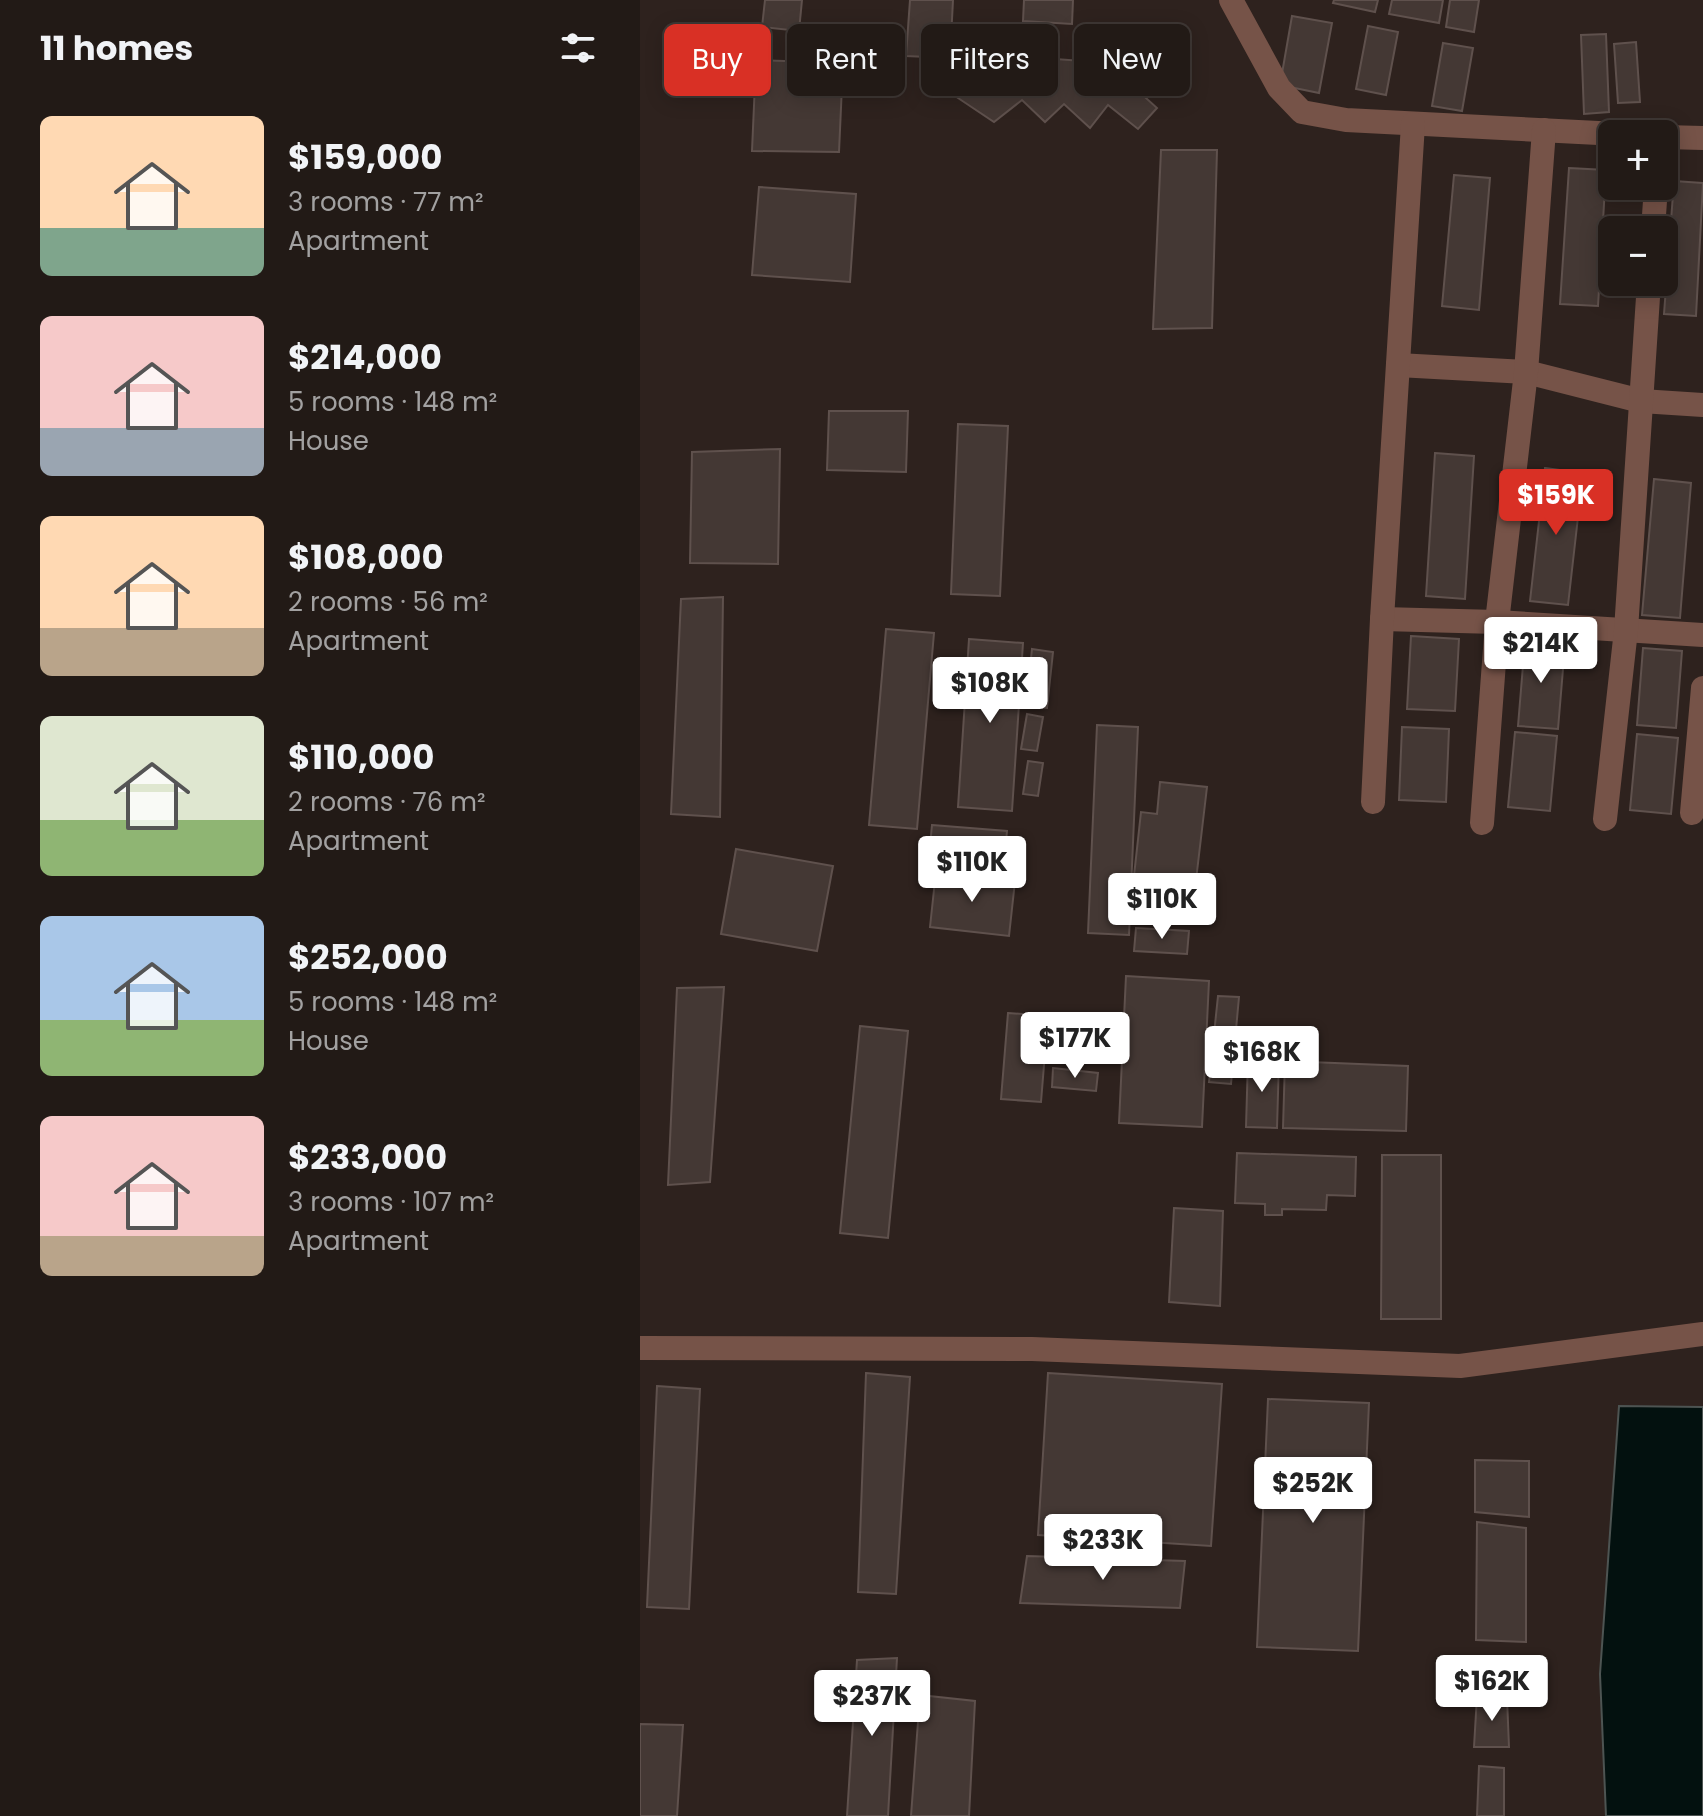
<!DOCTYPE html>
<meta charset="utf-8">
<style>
body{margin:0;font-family:Poppins,sans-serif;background:#2a231f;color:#f1f3f6;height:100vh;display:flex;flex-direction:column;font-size:30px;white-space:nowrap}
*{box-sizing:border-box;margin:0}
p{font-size:26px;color:#a2a1a1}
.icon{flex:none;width:44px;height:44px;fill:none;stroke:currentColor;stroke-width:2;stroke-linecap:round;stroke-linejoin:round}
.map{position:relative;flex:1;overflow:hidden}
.details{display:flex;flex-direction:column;background:#221a16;width:640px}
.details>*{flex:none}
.hud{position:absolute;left:24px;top:24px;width:760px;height:72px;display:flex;gap:16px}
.fabs{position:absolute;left:958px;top:120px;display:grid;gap:16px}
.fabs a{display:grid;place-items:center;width:80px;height:80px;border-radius:12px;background:#221a16;box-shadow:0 4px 20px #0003,0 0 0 2px #3f3835;font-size:40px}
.price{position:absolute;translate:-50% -68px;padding:0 18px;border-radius:8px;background:#fff;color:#222;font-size:26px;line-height:52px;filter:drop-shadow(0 2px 4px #0008)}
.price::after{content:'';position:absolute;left:50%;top:48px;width:24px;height:18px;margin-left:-12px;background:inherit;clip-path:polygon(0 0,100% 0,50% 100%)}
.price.active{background:#d93025;color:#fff}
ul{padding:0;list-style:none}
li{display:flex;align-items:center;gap:24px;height:200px;padding:0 40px}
li span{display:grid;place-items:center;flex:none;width:224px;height:160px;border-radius:12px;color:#555}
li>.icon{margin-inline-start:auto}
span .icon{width:96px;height:96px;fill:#fffc;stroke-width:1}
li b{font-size:34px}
h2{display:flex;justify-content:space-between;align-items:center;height:96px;padding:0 40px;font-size:34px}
.chip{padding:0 28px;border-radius:12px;background:#221a16;box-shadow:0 4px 20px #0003,0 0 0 2px #3f3835;font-size:28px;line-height:72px}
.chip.active{background:#d93025;color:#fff}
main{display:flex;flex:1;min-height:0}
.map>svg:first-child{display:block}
</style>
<main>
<section class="details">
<h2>11 homes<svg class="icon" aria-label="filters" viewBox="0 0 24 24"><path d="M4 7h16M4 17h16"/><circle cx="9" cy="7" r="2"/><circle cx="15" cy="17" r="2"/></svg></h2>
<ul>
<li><span style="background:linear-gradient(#ffd9b3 70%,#7fa58c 0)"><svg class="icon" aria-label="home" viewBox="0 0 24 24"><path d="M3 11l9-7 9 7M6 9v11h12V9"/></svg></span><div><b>$159,000</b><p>3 rooms · 77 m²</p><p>Apartment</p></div></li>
<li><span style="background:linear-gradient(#f6c9c9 70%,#9aa5b1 0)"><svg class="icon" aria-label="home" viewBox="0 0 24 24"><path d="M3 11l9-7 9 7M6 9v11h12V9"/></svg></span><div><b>$214,000</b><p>5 rooms · 148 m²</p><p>House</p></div></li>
<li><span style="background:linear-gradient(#ffd9b3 70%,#b9a48a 0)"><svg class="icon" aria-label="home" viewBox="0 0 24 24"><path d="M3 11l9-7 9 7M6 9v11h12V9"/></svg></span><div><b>$108,000</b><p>2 rooms · 56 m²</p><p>Apartment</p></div></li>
<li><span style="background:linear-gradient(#dfe7d0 65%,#8fb573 0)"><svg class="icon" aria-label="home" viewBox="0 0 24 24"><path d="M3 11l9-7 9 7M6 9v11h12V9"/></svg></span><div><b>$110,000</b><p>2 rooms · 76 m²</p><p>Apartment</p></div></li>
<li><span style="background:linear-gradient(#a9c7e8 65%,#8fb573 0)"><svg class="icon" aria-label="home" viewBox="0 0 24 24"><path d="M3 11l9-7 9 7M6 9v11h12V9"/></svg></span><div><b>$252,000</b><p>5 rooms · 148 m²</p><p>House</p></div></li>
<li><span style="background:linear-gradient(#f6c9c9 75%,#b9a48a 0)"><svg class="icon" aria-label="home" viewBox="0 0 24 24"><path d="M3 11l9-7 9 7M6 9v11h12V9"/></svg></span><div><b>$233,000</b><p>3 rooms · 107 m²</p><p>Apartment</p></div></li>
</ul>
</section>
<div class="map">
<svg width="1063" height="1816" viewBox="0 0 1063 1816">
<rect width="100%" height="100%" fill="#2e221e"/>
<polygon fill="#03110f" stroke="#4d5452" stroke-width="2" points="979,1406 1063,1407 1063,1816 966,1816 960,1674"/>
<g fill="#443834" stroke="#5f514d" stroke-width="2">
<polygon points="125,0 162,0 159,31 122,27"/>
<polygon points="270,0 313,0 310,58 266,56"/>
<polygon points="384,0 433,0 432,24 383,21"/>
<polygon points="694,0 738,0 735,12 693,3"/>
<polygon points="752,0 803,0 799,23 749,14"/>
<polygon points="810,0 839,0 834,32 806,27"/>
<polygon points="652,16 692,23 679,93 640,85"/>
<polygon points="728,26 758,32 746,95 716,89"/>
<polygon points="966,34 969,112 944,114 941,35"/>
<polygon points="337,40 369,43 372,56 457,62 473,45 500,78 496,89 517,108 498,129 468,105 450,128 424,104 405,122 382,100 354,122 312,94"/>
<polygon points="996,42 1000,102 978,103 974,44"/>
<polygon points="803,43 833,48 822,111 792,106"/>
<polygon points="116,60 203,63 199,152 112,151"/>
<polygon points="521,150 577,150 572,328 513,329"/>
<polygon points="929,168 966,170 958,306 920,304"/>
<polygon points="814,175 850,178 839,310 802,306"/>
<polygon points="1034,181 1063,183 1056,316 1024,314"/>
<polygon points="119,187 216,194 210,282 112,275"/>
<polygon points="189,411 268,411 266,472 187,470"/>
<polygon points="318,424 368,426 360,596 311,594"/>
<polygon points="140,449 138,564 50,563 52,452"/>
<polygon points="795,453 834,456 825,599 786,596"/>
<polygon points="905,468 943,473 928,605 890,601"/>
<polygon points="1014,479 1051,483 1040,618 1002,615"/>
<polygon points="83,597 80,817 31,814 41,599"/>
<polygon points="246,629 294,633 277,829 229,825"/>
<polygon points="771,636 819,639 815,711 767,709"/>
<polygon points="329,639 383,643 372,811 318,807"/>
<polygon points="885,641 925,645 918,729 878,726"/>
<polygon points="1003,648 1042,651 1036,728 997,725"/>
<polygon points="392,649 413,652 407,708 386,706"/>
<polygon points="387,714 403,717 397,751 381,749"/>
<polygon points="457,725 498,727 489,935 448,933"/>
<polygon points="762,727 809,729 806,802 759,800"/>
<polygon points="875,732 917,736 910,811 868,807"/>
<polygon points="997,734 1038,738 1031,814 990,810"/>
<polygon points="388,761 403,763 398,796 383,794"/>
<polygon points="520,782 567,787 552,914 496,908 500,877 494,876 501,812 517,814"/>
<polygon points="292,825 367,831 363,874 288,867"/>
<polygon points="96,849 193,866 177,951 81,934"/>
<polygon points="296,871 375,881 369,936 290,927"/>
<polygon points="496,928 549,931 547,954 494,951"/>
<polygon points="486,976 569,981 562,1127 479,1123"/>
<polygon points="84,987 70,1182 28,1185 37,988"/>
<polygon points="578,996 599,997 591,1084 569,1082"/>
<polygon points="368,1013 408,1016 401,1102 361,1099"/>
<polygon points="220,1026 268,1031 248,1238 200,1233"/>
<polygon points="608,1059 639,1060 637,1128 606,1127"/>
<polygon points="645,1061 768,1066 766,1131 643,1128"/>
<polygon points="413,1068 458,1073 456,1091 412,1087"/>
<polygon points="597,1153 716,1157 715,1196 687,1195 686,1210 642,1209 642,1215 625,1215 625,1204 595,1203"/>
<polygon points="742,1155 801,1155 801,1319 741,1319"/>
<polygon points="534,1208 583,1211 580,1306 529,1302"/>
<polygon points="226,1373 270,1377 256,1594 218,1592"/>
<polygon points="408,1373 582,1384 571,1546 398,1535"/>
<polygon points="17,1386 60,1389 49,1609 7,1607"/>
<polygon points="628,1399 729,1403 718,1651 617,1647"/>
<polygon points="835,1460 889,1461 889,1517 835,1512"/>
<polygon points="837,1522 886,1528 886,1642 836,1640"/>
<polygon points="387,1556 545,1561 540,1608 380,1603"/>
<polygon points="257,1658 248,1816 207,1816 217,1660"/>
<polygon points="280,1695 335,1701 329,1816 271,1816"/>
<polygon points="837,1696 867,1698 869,1747 834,1747"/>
<polygon points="0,1724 43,1725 37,1816 0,1816"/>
<polygon points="839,1766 864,1768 864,1816 837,1816"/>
</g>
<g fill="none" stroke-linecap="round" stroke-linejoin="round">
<g stroke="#765348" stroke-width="24">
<polyline points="591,0 639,88 662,112 706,120 978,134"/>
<polyline points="1024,137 1063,138"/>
<polyline points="1013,230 1016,186"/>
<polyline points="758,365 886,372 1001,401 1063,405"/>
<polyline points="742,619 857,622 1063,635"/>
<polyline points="733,802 742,619 773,124"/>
<polyline points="1052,813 1063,688"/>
<polyline points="965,819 986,630 1009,282"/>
<polyline points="842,823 857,622 886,372 904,130"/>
<polyline points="0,1348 392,1349 820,1366 1063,1334"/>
</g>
</g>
</svg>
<div class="fabs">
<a>+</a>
<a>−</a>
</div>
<b class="price active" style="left:916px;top:537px">$159K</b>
<b class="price" style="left:901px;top:685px">$214K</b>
<b class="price" style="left:350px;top:725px">$108K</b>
<b class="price" style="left:332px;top:904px">$110K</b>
<b class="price" style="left:522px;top:941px">$110K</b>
<b class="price" style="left:435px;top:1080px">$177K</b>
<b class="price" style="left:622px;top:1094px">$168K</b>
<b class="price" style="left:673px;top:1525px">$252K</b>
<b class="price" style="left:463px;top:1582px">$233K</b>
<b class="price" style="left:852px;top:1723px">$162K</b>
<b class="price" style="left:232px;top:1738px">$237K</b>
<div class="hud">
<a class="chip active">Buy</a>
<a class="chip">Rent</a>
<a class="chip">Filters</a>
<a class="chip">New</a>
</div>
</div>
</main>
